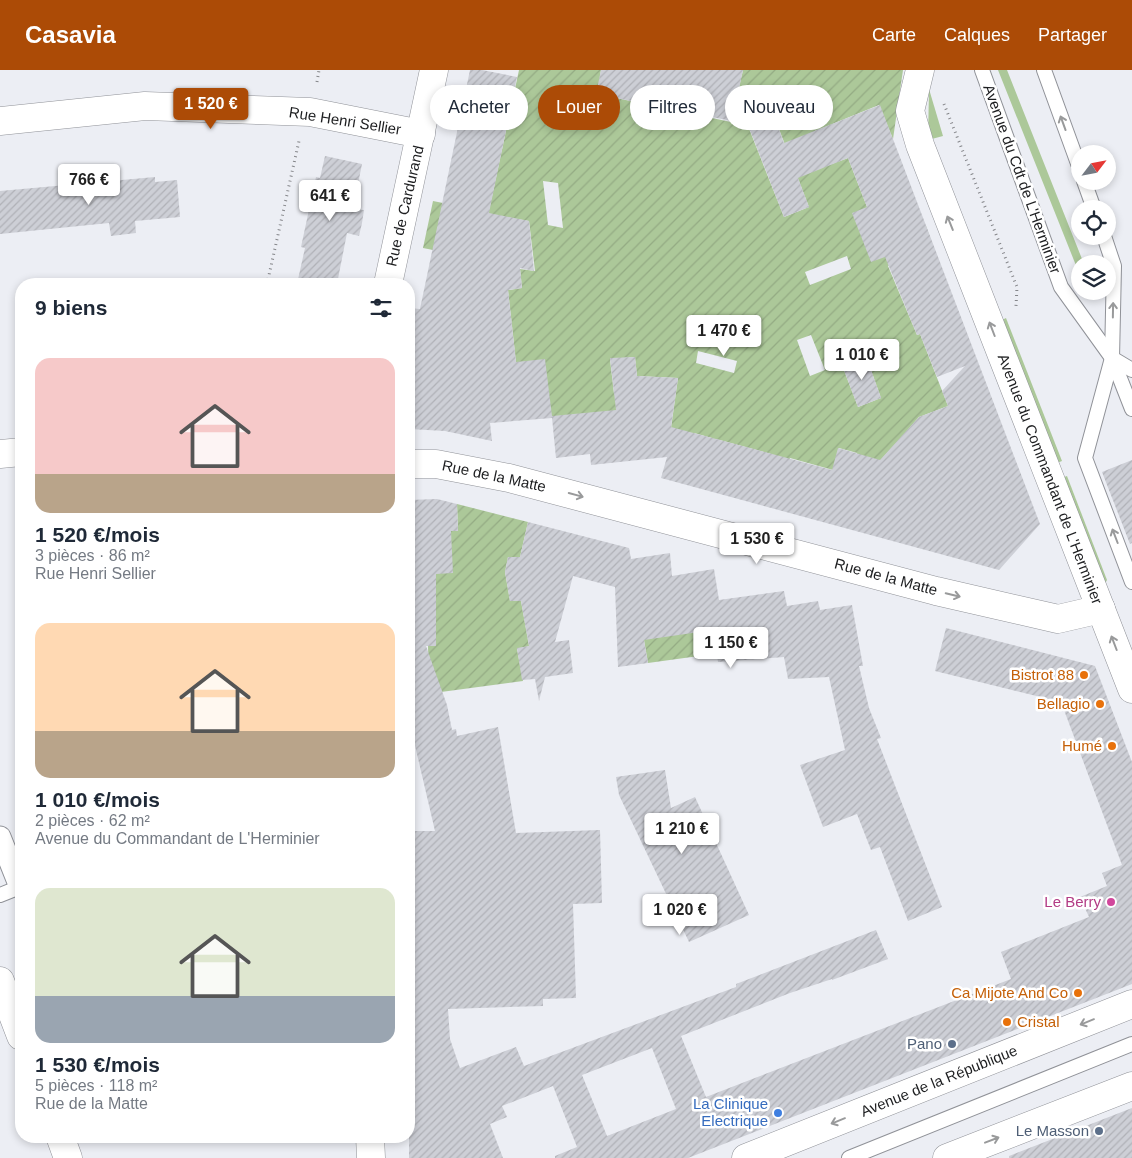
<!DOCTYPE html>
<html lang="fr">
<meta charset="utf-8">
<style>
body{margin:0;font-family:Arial,sans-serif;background:#f6f6f7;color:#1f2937;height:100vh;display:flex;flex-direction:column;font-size:19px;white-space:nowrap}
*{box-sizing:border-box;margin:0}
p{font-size:16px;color:#747a83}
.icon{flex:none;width:28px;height:28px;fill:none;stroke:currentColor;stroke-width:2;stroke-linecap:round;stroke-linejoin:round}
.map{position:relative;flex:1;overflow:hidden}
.panel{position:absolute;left:15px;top:208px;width:400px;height:865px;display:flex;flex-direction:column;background:#fff;border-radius:20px;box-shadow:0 2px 8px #0003}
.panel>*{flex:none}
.guide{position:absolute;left:430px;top:15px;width:475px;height:45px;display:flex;gap:10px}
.needle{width:32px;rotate:58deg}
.controls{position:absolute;left:1071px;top:75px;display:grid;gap:10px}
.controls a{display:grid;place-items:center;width:45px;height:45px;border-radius:50%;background:#fff;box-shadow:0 2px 8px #0003;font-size:25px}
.price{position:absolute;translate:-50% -42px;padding:0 11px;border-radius:5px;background:#fff;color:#222;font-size:16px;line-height:32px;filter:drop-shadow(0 1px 2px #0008)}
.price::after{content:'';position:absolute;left:50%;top:30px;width:15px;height:11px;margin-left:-8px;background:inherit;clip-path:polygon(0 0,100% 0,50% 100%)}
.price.current{background:#ac4b06;color:#fff}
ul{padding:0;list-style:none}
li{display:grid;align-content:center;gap:10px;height:265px;padding:0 20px}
li span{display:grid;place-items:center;height:155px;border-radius:15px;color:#555}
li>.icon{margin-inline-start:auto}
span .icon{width:90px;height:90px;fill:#fffc;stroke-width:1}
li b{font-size:21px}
h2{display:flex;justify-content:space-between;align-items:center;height:60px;padding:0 20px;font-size:21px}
.chip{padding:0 18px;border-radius:22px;background:#fff;box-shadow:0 2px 8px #0003;font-size:18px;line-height:45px}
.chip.current{background:#ac4b06;color:#fff}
header{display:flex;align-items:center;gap:30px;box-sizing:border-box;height:70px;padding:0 25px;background:#ac4b06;color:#fff}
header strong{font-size:24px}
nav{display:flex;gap:28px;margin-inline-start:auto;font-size:18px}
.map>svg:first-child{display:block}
</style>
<header>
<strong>Casavia</strong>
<nav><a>Carte</a><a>Calques</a><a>Partager</a></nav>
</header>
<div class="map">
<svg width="1132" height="1088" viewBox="0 0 1132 1088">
<defs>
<pattern id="garden-furrows" width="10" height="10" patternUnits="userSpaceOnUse" patternTransform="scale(1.25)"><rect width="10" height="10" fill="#acc899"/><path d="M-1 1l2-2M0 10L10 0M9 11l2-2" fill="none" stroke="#94ab84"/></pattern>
<pattern id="building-hatch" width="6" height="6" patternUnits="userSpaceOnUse" patternTransform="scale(1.25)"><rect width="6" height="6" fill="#cdcfd6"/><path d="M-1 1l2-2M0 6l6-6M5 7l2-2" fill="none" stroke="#b0b1b7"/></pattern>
</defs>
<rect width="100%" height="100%" fill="#eceef4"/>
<g fill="#acc899">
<polygon points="998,0 1007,0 1084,194 1080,194 1080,197 1077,198"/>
<polygon points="929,19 943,66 928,70"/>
<polygon points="1006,248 1062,391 1052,395 998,252"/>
<polygon points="1067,406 1107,510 1102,519 1059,409"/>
</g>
<g fill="url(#garden-furrows)" fill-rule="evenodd">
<path d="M519,0H601L597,24L731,52L743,0H903L893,69L879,35L815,61L829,95L848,88L867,137L926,156L934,179L888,196L917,265L920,264L948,336L919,347L881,390L849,416L857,383L839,378L833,400L790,388L787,397L771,384L716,369L712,382L709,381L712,368L694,363L690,376L671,358L678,308L637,306L635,287L610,289L614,324L636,339L552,347L516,292L508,220L501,222L473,188L423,178L433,131L443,133L484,164ZM774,46L809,137L784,147L748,56ZM543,111L558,113L563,158L548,155ZM517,149L529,151L535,201L520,199L522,218L509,220ZM847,186L851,199L810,215L805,202ZM811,265L825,300L810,306L797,270ZM902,271L866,286L881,328L858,337L842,295L831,298ZM698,281L737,291L734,303L696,293Z"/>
<polygon points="457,434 528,452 520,487 508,487 505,502 510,531 521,531 529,576 517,579 523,611 441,622 429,621 428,576 436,576 436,533 421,504 439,461 458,461"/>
<polygon points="637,530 722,547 728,582 648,593"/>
</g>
<g fill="url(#building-hatch)" fill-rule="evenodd">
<polygon points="470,0 482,0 517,7 489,143 529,151 534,201 520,198 522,218 508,220 516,292 545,289 552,346 616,340 610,288 635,287 637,306 678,308 671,357 832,400 838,378 880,390 919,347 948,336 942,321 965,296 937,307 920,264 917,265 885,187 871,192 852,143 867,137 848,88 798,108 809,137 784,147 748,55 774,46 784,73 880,35 1040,454 999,500 661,408 667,387 591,395 590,384 556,388 552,348 490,353 492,371 445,361 409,359 409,238 420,239"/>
<polygon points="601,0 743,0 732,51 596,24"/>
<polygon points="325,86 362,94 353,139 364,140 362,153 359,166 347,163 337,214 297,214 305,178 301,177 316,107 320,108"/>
<polygon points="155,107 155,112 177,110 180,147 135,151 136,163 111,166 109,153 0,164 0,121"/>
<polygon points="866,286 881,328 858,337 842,295"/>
<polygon points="1132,390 1132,473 1130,474 1102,402"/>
<path d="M437,429L457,434L458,461H451L453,503L436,504V576H426L447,635L452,660L456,659L457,666L498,657L516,763L600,760L602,833L573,834L576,928L543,929V936L448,939L450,969L460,998L516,977L524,996L736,917V914L876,860L888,889L832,910V909L790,923L681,966L706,1027L1011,909L1001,882L1089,847L1080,827L1107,816L1102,803L1122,795L1061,632L935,601L946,558L1095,596L1132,692V914L688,1088H555V1086L577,1077L553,1016L502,1036L507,1047L490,1054L503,1088H409V761H435L409,650V430ZM652,978L676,1039L607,1066L582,1005Z"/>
<polygon points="528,452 629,478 631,489 670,483 672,506 714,499 719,530 784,521 787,536 818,531 820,540 852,535 863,596 859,596 869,638 881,668 877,669 942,837 908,851 880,777 871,780 857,744 823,757 800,695 845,680 829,607 788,609 784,587 718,592 713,560 644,570 648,593 618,597 615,517 573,506 555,572 569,570 573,603 545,607 539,631 535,609 522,610 517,578 529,576 521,531 510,531 505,502 508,487 520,487"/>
<polygon points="665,700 671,738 695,727 749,845 689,872 619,725 616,707"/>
<polygon points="1132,1038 1132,1088 1009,1088 1009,1086"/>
</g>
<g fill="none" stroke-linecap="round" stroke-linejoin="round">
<g stroke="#909298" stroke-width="16">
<g id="service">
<polyline points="982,0 1061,217 1112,288 1132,339"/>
<polyline points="1044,0 1080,99"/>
<polyline points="1084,111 1094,139"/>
<polyline points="1104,166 1114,196 1112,288 1085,388 1132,512"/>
<polyline points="1112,288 1132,300"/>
<polyline points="0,825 20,817"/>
<polyline points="849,1088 1132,974"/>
</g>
</g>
<g stroke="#909298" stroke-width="23">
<polyline id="pedestrian" points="0,767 20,817"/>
</g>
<g stroke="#909298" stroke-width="29">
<g id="minor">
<polyline points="920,0 910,41 920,75 1132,619"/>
<polyline points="0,51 145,36 310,42 421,64"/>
<polyline points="388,214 434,0"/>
<polyline points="0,384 21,382"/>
<polyline points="409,394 436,394 509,408 936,521 1058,549 1101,539"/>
<polyline points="370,1066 371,1088"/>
</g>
</g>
<g stroke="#909298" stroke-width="29">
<g id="tertiary">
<polyline points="746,1088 1132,934"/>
<polyline points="947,1088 1132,1016"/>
</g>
</g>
<g stroke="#909298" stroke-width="29">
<g id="secondary">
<polyline points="0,911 21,966"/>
<polyline points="60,1066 68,1088"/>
</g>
</g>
<g stroke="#85868a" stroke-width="3" stroke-dasharray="1 4" stroke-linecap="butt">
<polyline points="317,12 319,0"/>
<polyline points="944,34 1017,217 1016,236"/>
<polyline points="267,214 299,71"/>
</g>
<use href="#service" stroke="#fff" stroke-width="14"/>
<use href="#pedestrian" stroke="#fff" stroke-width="21"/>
<use href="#minor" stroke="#fff" stroke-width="28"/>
<use href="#tertiary" stroke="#fff" stroke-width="28"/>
<use href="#secondary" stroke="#fff" stroke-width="28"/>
</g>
<defs><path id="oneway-shaft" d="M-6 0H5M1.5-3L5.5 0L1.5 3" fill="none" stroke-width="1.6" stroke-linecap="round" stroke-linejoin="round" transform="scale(1.25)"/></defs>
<g stroke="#999a9b">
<use href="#oneway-shaft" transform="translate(1063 53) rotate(-110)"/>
<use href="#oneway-shaft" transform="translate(950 153) rotate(-112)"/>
<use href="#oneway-shaft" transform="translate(1113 240) rotate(-89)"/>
<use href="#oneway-shaft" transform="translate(992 259) rotate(-111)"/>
<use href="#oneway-shaft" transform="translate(576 425) rotate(15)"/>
<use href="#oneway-shaft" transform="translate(1115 466) rotate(-111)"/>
<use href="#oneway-shaft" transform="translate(953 525) rotate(13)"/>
<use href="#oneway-shaft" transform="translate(1114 573) rotate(-111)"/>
<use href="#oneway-shaft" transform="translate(1087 952) rotate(158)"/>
<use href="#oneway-shaft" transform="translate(838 1051) rotate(158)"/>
<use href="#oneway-shaft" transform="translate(992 1070) rotate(-21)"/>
</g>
<g fill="#e8710a" stroke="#fff" stroke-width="2">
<circle cx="1084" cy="605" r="5"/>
<circle cx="1100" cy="634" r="5"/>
<circle cx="1112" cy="676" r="5"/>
<circle cx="1078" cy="923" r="5"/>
<circle cx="1007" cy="952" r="5"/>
</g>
<circle fill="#d1479c" stroke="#fff" stroke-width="2" cx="1111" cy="832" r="5"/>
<g fill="#5c6f8a" stroke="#fff" stroke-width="2">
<circle cx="952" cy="974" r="5"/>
<circle cx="1099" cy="1061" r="5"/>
</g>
<circle fill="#3f7fe0" stroke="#fff" stroke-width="2" cx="778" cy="1043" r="5"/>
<g text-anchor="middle" stroke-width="5" stroke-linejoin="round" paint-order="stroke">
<g font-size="15" fill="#1d1e20" stroke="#fff">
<text transform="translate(345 51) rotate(9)" y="5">Rue Henri Sellier</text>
<text transform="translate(1022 109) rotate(70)" y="5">Avenue du Cdt de L'Herminier</text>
<text transform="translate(405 136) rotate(-77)" y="5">Rue de Cardurand</text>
<text transform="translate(494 406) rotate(12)" y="5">Rue de la Matte</text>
<text transform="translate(1050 409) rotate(69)" y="5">Avenue du Commandant de L'Herminier</text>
<text transform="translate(886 507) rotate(15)" y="5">Rue de la Matte</text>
<text transform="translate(939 1011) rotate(-22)" y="5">Avenue de la République</text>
</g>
<g font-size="15" fill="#c56008" stroke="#fff" text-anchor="end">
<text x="1074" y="610">Bistrot 88</text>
<text x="1090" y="639">Bellagio</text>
<text x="1102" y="681">Humé</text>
<text x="1068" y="928">Ca Mijote And Co</text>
<text x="1017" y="957" text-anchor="start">Cristal</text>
</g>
<g font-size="15" fill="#b23c85" stroke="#fff" text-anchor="end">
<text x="1101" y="837">Le Berry</text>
</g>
<g font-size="15" fill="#4e5e75" stroke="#fff" text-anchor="end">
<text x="942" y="979">Pano</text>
<text x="1089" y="1066">Le Masson</text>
</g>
<g font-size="15" fill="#366cbe" stroke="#fff" text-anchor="end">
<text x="768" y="1039">La Clinique<tspan x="768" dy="17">Electrique</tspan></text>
</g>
</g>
</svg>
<div class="controls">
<a><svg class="needle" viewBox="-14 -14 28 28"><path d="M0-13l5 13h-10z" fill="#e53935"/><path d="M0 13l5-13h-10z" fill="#747a83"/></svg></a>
<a><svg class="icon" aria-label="locate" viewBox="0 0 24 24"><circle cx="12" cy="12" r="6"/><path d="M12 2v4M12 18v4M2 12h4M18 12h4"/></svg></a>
<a><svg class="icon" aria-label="layers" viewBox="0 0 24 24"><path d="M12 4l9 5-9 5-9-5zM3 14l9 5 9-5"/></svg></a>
</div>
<b class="price current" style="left:211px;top:60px">1 520 €</b>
<b class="price" style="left:89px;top:136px">766 €</b>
<b class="price" style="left:330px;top:152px">641 €</b>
<b class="price" style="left:724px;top:287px">1 470 €</b>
<b class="price" style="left:862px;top:311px">1 010 €</b>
<b class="price" style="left:757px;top:495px">1 530 €</b>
<b class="price" style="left:731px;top:599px">1 150 €</b>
<b class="price" style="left:682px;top:785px">1 210 €</b>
<b class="price" style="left:680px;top:866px">1 020 €</b>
<div class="guide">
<a class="chip">Acheter</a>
<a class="chip current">Louer</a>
<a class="chip">Filtres</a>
<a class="chip">Nouveau</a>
</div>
<section class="panel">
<h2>9 biens<svg class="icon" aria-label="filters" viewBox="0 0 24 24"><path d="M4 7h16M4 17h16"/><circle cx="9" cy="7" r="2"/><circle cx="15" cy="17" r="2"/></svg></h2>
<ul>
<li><span style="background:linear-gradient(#f6c9c9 75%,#b9a48a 0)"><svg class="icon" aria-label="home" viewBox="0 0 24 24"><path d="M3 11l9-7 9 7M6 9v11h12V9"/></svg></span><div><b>1 520 €/mois</b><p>3 pièces · 86 m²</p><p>Rue Henri Sellier</p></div></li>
<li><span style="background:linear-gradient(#ffd9b3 70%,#b9a48a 0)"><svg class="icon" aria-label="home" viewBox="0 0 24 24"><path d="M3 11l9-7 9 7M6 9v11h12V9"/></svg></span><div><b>1 010 €/mois</b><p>2 pièces · 62 m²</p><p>Avenue du Commandant de L'Herminier</p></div></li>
<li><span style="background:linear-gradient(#dfe7d0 70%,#9aa5b1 0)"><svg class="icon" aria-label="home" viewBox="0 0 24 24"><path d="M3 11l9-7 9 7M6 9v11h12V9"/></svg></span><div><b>1 530 €/mois</b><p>5 pièces · 118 m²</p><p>Rue de la Matte</p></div></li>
</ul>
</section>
</div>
